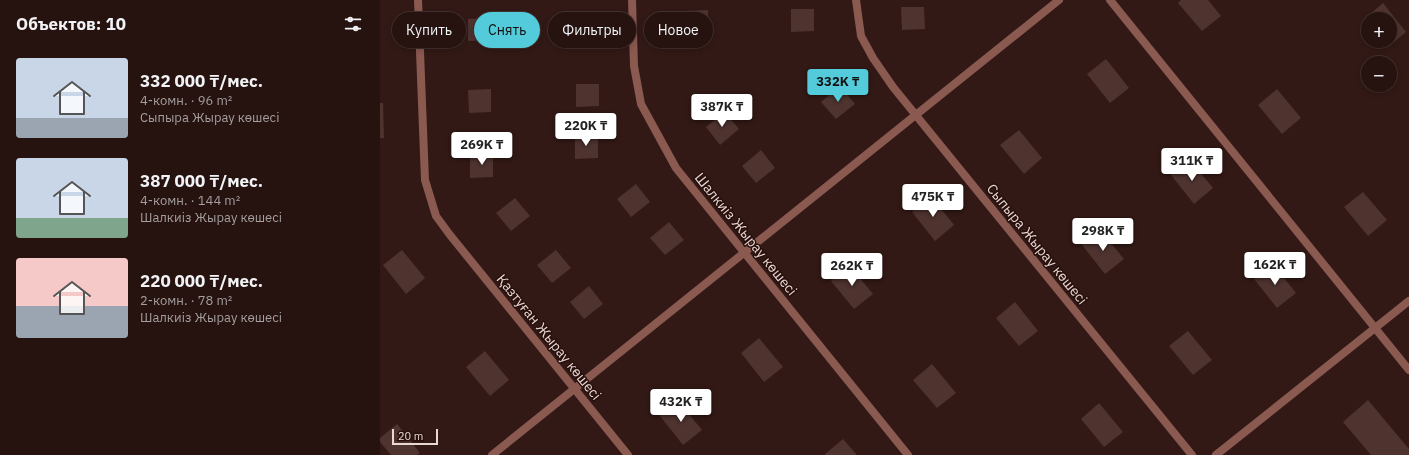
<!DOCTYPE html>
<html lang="ru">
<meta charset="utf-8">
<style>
body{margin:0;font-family:"IBM Plex Sans",sans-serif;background:#32201e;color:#f1f3f6;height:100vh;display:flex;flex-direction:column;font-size:15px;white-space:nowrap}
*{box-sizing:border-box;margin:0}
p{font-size:13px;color:#a49e9f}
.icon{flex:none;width:22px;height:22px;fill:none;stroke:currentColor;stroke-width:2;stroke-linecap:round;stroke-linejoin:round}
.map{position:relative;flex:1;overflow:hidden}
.drawer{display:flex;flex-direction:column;background:#261310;width:380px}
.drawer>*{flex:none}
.banner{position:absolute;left:12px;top:12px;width:380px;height:36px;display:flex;gap:8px}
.buttons{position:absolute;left:981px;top:12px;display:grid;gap:8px}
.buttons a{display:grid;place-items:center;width:36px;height:36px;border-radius:50%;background:#261310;box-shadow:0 2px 6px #0003,0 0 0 1px #423230;font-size:20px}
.scale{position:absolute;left:12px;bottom:10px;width:46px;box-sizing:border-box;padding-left:4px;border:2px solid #ead8d5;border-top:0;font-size:11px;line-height:14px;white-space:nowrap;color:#ead8d5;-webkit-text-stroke:3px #27100c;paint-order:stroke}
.price{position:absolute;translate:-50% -34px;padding:0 9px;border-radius:4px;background:#fff;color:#222;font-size:13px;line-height:26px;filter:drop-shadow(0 1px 2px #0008)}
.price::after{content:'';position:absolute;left:50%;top:24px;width:12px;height:9px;margin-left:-6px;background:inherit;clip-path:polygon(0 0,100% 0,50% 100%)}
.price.selected{background:#53cbda;color:#111}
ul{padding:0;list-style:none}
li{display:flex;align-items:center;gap:12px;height:100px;padding:0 16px}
li span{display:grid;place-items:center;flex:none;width:112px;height:80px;border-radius:4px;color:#555}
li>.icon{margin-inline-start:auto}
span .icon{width:48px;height:48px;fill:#fffc;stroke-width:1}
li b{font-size:17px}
h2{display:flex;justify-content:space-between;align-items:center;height:48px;padding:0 16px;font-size:17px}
.pill{padding:0 14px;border-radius:18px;background:#261310;box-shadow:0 2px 6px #0003,0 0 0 1px #423230;font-size:14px;line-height:36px}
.pill.selected{background:#53cbda;color:#111}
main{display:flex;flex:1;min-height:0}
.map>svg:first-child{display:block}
</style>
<main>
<section class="drawer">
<h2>Объектов: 10<svg class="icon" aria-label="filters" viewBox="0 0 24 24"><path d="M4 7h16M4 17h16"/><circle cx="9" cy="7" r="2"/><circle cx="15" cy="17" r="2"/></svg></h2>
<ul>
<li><span style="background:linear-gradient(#c9d6e8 75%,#9aa5b1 0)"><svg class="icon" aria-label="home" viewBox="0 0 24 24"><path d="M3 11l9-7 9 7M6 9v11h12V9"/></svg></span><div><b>332 000 ₸/мес.</b><p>4-комн. · 96 m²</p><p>Сыпыра Жырау көшесі</p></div></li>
<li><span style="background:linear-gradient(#c9d6e8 75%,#7fa58c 0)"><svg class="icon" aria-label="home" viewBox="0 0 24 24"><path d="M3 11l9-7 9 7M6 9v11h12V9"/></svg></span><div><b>387 000 ₸/мес.</b><p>4-комн. · 144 m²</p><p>Шалкиіз Жырау көшесі</p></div></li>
<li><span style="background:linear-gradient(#f6c9c9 60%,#9aa5b1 0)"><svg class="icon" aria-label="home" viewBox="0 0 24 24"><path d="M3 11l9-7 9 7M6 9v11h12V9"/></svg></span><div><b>220 000 ₸/мес.</b><p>2-комн. · 78 m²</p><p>Шалкиіз Жырау көшесі</p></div></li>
</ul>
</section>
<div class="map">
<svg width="1029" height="455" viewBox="0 0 1029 455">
<rect width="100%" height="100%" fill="#321915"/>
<g fill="#4e332f">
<polygon points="801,0 828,0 841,16 822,31 798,3"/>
<polygon points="1003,3 1026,32 1008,47 1002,41 1010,41 1010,19 988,19 988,23 984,19"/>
<polygon points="521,7 544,7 545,29 522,30"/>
<polygon points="411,9 434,9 434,31 411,32"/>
<polygon points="328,10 329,33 306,34 305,11"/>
<polygon points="216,15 216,38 193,39 193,16"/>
<polygon points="111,18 111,40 88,41 88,19"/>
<polygon points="726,59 749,88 730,103 707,74"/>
<polygon points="196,84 219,84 219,106 196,107"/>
<polygon points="460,86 475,104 456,119 441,102"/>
<polygon points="111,89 111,112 89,113 88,90"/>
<polygon points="897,89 921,118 902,134 878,105"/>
<polygon points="0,103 3,103 4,138 0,138"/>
<polygon points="345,112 359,129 340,145 326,127"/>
<polygon points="639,130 662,158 644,174 620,145"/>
<polygon points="195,136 218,136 218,158 195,159"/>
<polygon points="381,150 395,168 376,183 362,166"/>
<polygon points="113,155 113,177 90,178 90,156"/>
<polygon points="810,160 833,188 814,204 791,175"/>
<polygon points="256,184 270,202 251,217 237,199"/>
<polygon points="983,192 1007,220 988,236 964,207"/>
<polygon points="551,196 574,225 555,241 532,212"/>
<polygon points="135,198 150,216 131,231 116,213"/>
<polygon points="289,222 304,240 285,255 270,238"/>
<polygon points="720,230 744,259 725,274 702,245"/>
<polygon points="22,250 45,278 26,294 3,265"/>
<polygon points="176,250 191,268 172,283 157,265"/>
<polygon points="893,264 916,293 897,308 874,279"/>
<polygon points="469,265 493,294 474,309 451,281"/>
<polygon points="209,286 223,304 204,319 190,302"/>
<polygon points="635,302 658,331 639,346 616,318"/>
<polygon points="808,331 832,360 813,375 789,346"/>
<polygon points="379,338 403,367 384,382 361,353"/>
<polygon points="105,351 129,380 110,396 86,367"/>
<polygon points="552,364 576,393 557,408 533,380"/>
<polygon points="988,400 1029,449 1029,455 991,455 963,422"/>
<polygon points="298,401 322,430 303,445 280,416"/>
<polygon points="719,403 743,432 724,447 701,419"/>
<polygon points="17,424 40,453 37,455 11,455 0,442 0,438"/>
<polygon points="463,439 477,455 445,455 445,454"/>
</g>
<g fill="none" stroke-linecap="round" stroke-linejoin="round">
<g stroke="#8a5950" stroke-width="8">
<polyline points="38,0 45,180 56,216 70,235 248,455"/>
<polyline points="252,0 254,66 261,104 296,168 528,455"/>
<polyline points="476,0 481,36 493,58 513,87 812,455"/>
<polyline points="730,0 1029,370"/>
<polyline points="112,455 679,0"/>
<polyline points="836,455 1029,301"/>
</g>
</g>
<g text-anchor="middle" stroke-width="3" stroke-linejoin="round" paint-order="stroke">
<g font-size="14" fill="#ead8d5" stroke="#27100c">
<text transform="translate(366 234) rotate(51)" y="5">Шалкиіз Жырау көшесі</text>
<text transform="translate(657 244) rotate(51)" y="5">Сыпыра Жырау көшесі</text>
<text transform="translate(169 337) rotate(51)" y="5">Қазтуған Жырау көшесі</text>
</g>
</g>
</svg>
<div class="buttons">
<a>+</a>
<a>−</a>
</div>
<div class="scale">20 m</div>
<b class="price selected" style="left:458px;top:103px">332K ₸</b>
<b class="price" style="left:342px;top:128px">387K ₸</b>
<b class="price" style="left:206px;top:147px">220K ₸</b>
<b class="price" style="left:102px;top:166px">269K ₸</b>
<b class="price" style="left:812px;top:182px">311K ₸</b>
<b class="price" style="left:553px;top:218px">475K ₸</b>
<b class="price" style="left:723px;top:252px">298K ₸</b>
<b class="price" style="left:895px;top:286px">162K ₸</b>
<b class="price" style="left:472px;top:287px">262K ₸</b>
<b class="price" style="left:301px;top:423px">432K ₸</b>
<div class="banner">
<a class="pill">Купить</a>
<a class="pill selected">Снять</a>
<a class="pill">Фильтры</a>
<a class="pill">Новое</a>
</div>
</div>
</main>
